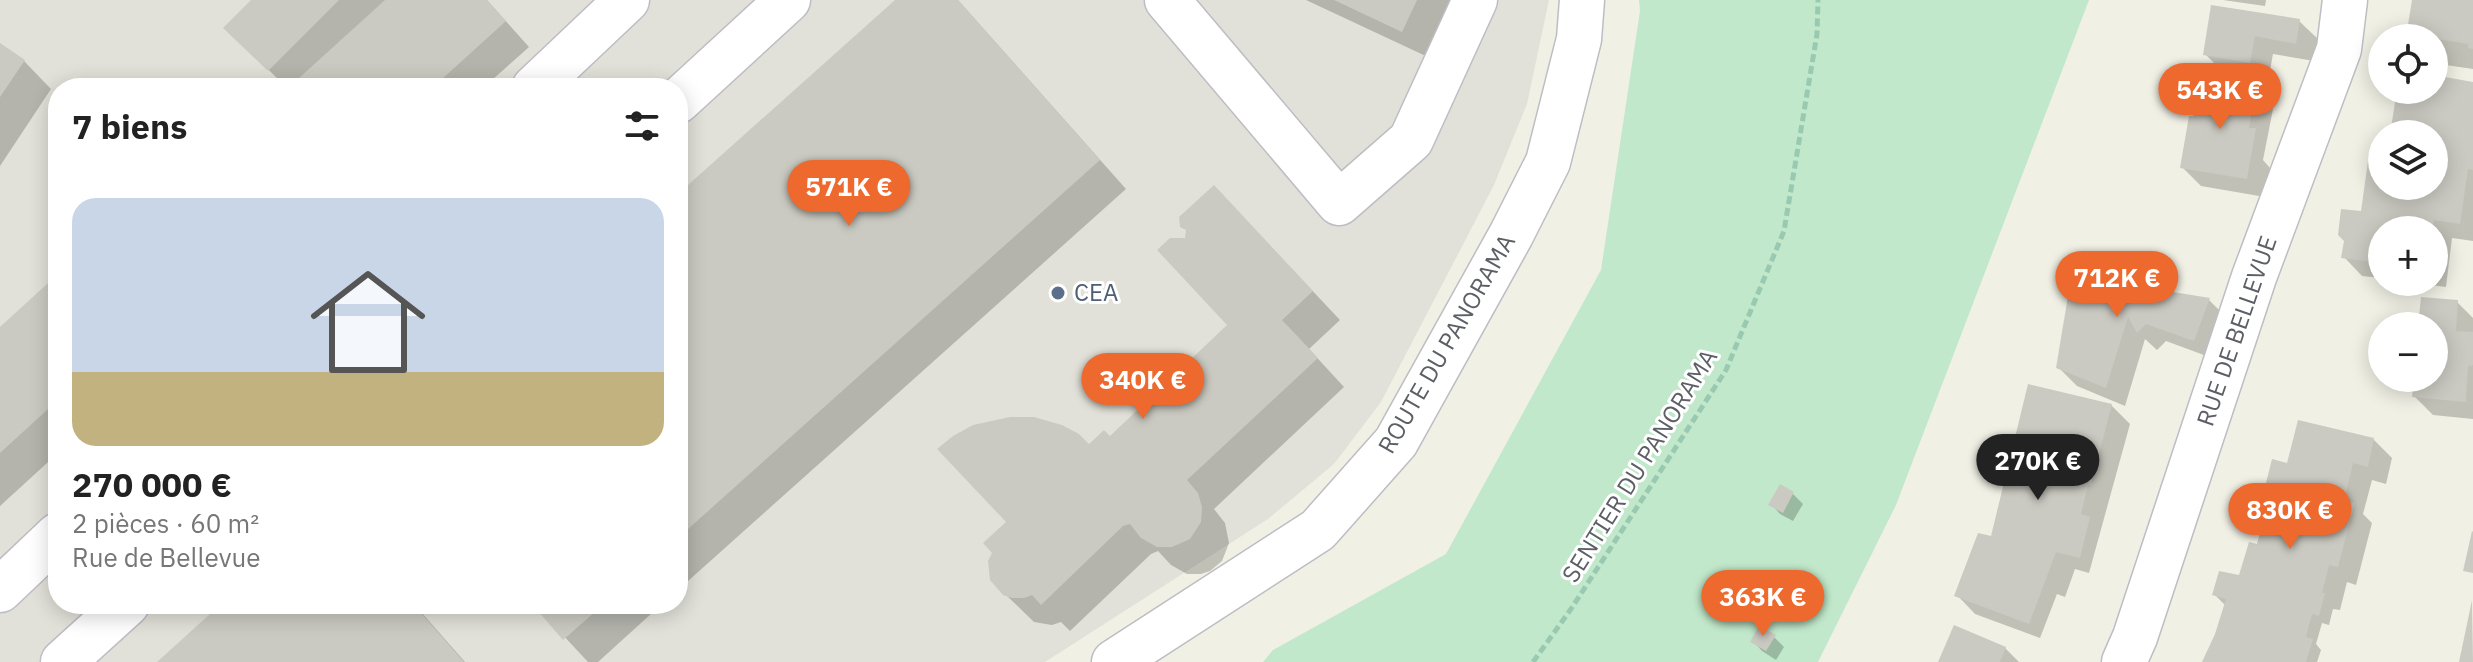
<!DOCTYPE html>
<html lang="fr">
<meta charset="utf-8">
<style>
body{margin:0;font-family:"IBM Plex Sans",sans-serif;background:#f2f2f2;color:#222;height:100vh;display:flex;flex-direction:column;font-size:30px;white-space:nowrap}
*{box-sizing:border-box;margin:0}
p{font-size:26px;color:#767676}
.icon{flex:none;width:44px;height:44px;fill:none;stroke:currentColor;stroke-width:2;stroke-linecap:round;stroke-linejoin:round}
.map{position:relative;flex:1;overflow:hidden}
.details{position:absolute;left:48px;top:78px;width:640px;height:536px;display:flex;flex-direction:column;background:#fff;border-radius:32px;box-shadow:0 4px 20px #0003}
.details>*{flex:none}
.controls{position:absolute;left:2368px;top:24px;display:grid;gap:16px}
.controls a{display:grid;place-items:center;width:80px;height:80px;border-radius:50%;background:#fff;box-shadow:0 4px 20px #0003;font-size:40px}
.price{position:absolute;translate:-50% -68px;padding:0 18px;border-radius:28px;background:#ee692d;color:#fff;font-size:26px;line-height:52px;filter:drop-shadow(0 2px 4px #0008)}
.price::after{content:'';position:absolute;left:50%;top:48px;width:24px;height:18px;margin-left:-12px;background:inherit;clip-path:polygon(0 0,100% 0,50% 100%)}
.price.selected{background:#222;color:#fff}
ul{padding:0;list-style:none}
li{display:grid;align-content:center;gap:16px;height:424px;padding:0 24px}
li span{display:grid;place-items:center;height:248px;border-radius:24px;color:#555}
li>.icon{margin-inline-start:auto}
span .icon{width:144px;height:144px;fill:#fffc;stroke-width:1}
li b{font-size:34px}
h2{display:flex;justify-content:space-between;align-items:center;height:96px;padding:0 24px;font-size:34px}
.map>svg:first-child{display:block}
</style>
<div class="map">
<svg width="2473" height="662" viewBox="0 0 2473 662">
<rect width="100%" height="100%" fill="#f0f0e5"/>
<path fill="#e1e1d9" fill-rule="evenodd" d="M0,0H1549L1527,104L1494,185L1381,402L1334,464L1268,519L1045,662H0ZM58,88H678V604H58Z"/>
<polygon fill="#c1e8ca" points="1639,0 2089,0 1896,505 1818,662 1263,662 1273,650 1446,554 1601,270 1640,11"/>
<g fill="#0003">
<polygon points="254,0 487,0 529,47 483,88 311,88 306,82 300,88 287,88 226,28"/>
<polygon points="898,0 958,0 1126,189 678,590 678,197"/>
<polygon points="1306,0 1457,0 1430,58"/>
<polygon points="2223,0 2266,0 2265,6"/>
<polygon points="2414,0 2473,0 2473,69 2439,64 2434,59 2434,38 2413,38 2409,34"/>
<polygon points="2213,7 2299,21 2318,39 2314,61 2273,54 2268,81 2224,73 2205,54"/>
<polygon points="0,46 24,61 51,89 0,166"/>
<polygon points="2434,77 2473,84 2473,241 2452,238 2446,287 2408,282 2434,282 2434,230 2382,230 2382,278 2362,276 2344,257 2382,159 2382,186 2434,186 2434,134 2392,134 2399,90 2434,90"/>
<polygon points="2255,91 2273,109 2263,160 2270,168 2265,197 2201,186 2182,167"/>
<polygon points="1241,215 1340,320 1309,349 1344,387 1214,509 1225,523 1229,543 1222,561 1210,571 1201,574 1187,574 1171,565 1158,551 1151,554 1070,631 1061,622 1052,625 1034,622 1005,594 1089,447 1110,439 1230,325 1187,240"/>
<polygon points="2075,268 2138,278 2151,290 2209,300 2227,318 2212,358 2166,341 2157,350 2145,339 2125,406 2077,386 2058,367"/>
<polygon points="58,277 58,453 0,506 0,329"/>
<polygon points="2457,302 2473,318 2473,419 2433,415 2414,396 2416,378 2434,378 2434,326 2420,326"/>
<polygon points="2111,405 2130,424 2089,573 2075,569 2065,597 2057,594 2040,638 1975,614 1957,595"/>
<polygon points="2373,439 2392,458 2386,484 2372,480 2363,514 2372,523 2356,585 2347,582 2340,610 2333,609 2329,625 2322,623 2316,644 2321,650 2317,662 2205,662 2226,606 2214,594 2240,577 2258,546 2274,488 2269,482 2289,466"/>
<polygon points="1781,487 1793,494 1803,504 1793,521 1780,514 1771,504"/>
<polygon points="224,604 414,604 465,662 160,662"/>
<polygon points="534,604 662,604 598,662 588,662"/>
<polygon points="1774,637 1784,647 1776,660 1762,651 1753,641"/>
<polygon points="2005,648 2019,662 1940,662"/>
</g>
<g fill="#cbcac2">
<polygon points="251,0 339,0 268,71 223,28"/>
<polygon points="385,0 487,0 506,21 442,79 450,88 308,88 299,78"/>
<polygon points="895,0 958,0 1100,160 678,538 678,194"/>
<polygon points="1334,0 1417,0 1402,32"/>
<polygon points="2412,0 2473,0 2473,49 2468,48 2468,44 2400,33 2401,30 2407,31"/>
<polygon points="2211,5 2300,19 2296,44 2255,36 2250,63 2203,55"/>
<polygon points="0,43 25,60 0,97"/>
<polygon points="2434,75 2473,82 2473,170 2468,169 2460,224 2434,220 2433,230 2382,230 2382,263 2341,258 2344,241 2338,235 2341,209 2361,211 2369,154 2382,157 2382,186 2434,186 2434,134 2390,134 2397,90 2434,90"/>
<polygon points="2199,81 2256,89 2249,128 2256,128 2247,179 2180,168 2189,116 2193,116"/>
<polygon points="1214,185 1313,291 1282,320 1318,358 1187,480 1198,493 1202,507 1201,522 1190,539 1172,547 1157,547 1141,538 1130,524 1123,526 1041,605 1032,595 1024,598 1012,598 1003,595 990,580 988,561 992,553 983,543 1006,522 937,449 953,436 973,425 1010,417 1034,417 1062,425 1079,434 1089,444 1104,430 1110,436 1227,325 1157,250 1170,238 1185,238 1186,230 1180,227 1179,217"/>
<polygon points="2073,266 2139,276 2136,286 2210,298 2194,341 2146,324 2137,333 2128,317 2106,388 2056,368"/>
<polygon points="58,274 58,400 0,453 0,327"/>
<polygon points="2421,297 2458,300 2456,331 2473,332 2473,365 2468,366 2466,402 2412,397 2414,378 2434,378 2434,326 2418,326"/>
<polygon points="2028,384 2112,404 2091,485 2088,485 2081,514 2090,517 2080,558 2056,552 2029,624 1954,596 1978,533 1991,536"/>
<polygon points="2298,420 2374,438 2368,467 2353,463 2344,501 2355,503 2338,567 2329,565 2322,593 2325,593 2319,616 2312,614 2306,637 2313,639 2306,662 2202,662 2215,634 2226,599 2212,595 2219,571 2239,575 2249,542 2257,544 2273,484 2266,483 2272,459 2287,463"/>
<polygon points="1780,484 1794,492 1783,513 1768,505"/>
<polygon points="2472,531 2473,532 2473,573 2463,571"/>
<polygon points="2472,600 2473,662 2459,662 2467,624"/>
<polygon points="221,604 413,604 464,662 157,662"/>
<polygon points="532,604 604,604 563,640"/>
<polygon points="1954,625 2006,647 2000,662 1938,662"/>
<polygon points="1759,626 1776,635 1766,651 1750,642"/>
</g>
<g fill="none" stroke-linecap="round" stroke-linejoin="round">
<g stroke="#bdbdc4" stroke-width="47">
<g id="minor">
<polyline points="1167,0 1339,203 1411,140 1475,0"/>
<polyline points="534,88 627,0"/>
<polyline points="678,101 788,0"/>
<polyline points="0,590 58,535"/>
<polyline points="63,662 127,604"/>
<polyline points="1114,662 1318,530 1396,442 1511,235 1548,162 1579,39 1582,0"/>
<polyline points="2124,662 2135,637 2254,277 2339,49 2345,0"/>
</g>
</g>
<polyline stroke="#9ac9b2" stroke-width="5" stroke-dasharray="8 4" stroke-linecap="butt" points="1533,662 1571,609 1726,370 1784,231 1817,34 1818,0"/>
<use href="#minor" stroke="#fff" stroke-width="44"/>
</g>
<circle fill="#5c6f8a" stroke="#fff" stroke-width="3" cx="1058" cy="293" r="8"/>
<g text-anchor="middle" stroke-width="6" stroke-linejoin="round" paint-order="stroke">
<g font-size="24" fill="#4e5e75" stroke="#fff" text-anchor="start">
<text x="1074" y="301">CEA</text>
</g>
<g font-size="24" fill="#5d5f66" stroke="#fff">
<text transform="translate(2237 331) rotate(-71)" y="8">RUE DE BELLEVUE</text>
<text transform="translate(1447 344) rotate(-60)" y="8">ROUTE DU PANORAMA</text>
<text transform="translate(1640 466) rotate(-58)" y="8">SENTIER DU PANORAMA</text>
</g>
</g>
</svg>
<div class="controls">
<a><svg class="icon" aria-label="locate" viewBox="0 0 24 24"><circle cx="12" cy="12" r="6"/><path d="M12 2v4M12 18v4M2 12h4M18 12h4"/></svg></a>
<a><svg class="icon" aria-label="layers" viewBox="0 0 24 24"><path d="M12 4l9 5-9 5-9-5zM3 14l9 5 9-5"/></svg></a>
<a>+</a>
<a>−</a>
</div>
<b class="price" style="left:2220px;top:131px">543K €</b>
<b class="price" style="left:849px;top:228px">571K €</b>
<b class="price" style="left:2117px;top:319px">712K €</b>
<b class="price" style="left:1143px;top:421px">340K €</b>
<b class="price selected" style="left:2038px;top:502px">270K €</b>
<b class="price" style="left:2290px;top:551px">830K €</b>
<b class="price" style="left:1763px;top:638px">363K €</b>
<section class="details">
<h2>7 biens<svg class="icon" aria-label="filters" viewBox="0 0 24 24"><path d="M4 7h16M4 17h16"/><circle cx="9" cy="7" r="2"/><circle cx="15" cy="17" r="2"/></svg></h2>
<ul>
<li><span style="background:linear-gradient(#c9d6e8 70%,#c2b280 0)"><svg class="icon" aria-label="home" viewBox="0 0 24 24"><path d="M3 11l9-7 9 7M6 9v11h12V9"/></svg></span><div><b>270 000 €</b><p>2 pièces · 60 m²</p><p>Rue de Bellevue</p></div></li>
</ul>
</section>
</div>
